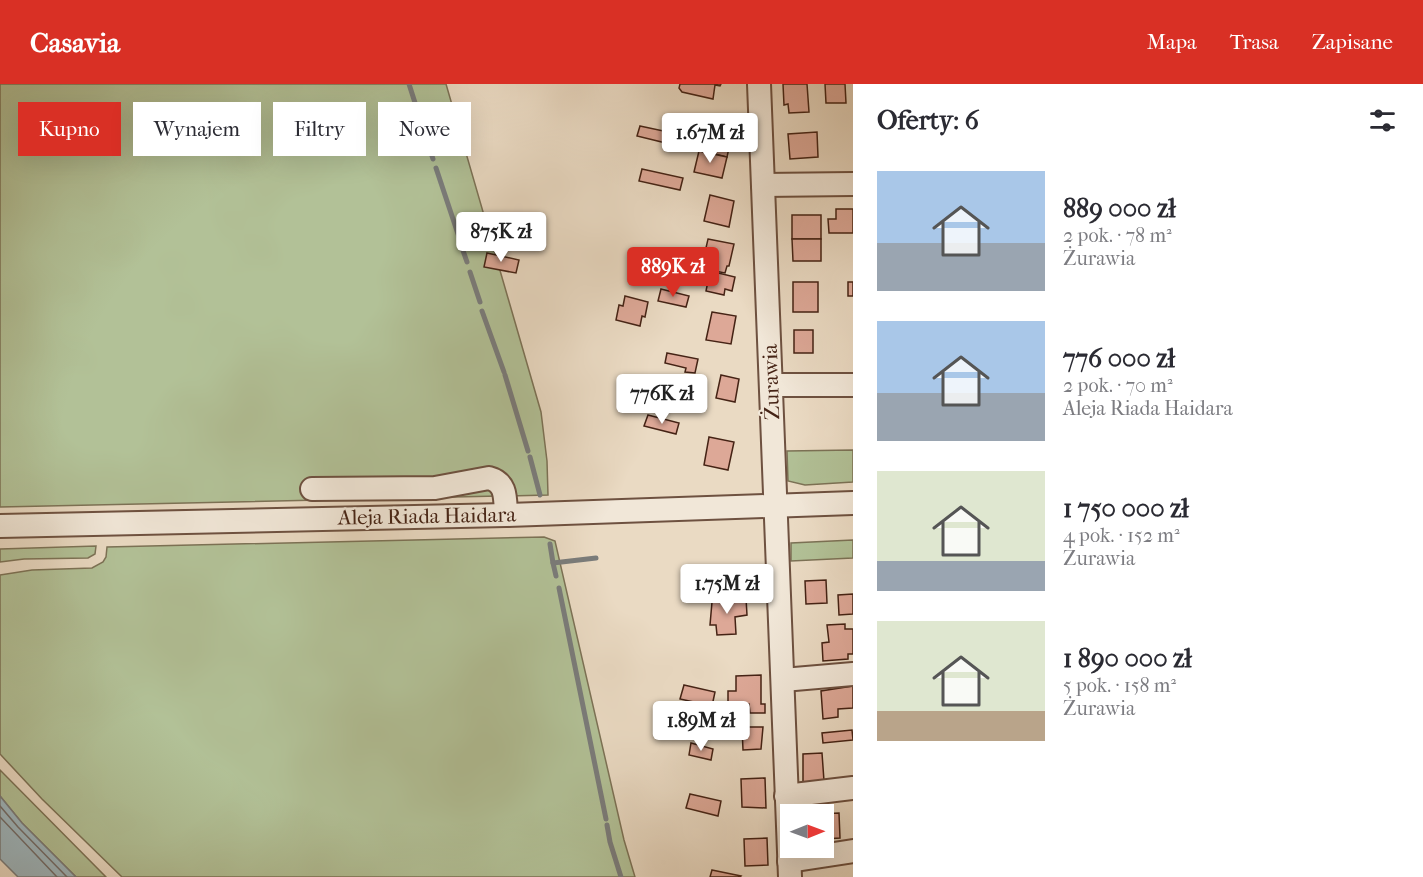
<!DOCTYPE html>
<html lang="pl">
<meta charset="utf-8">
<style>
body{margin:0;font-family:"IM FELL French Canon",serif;background:#f2f2f3;color:#2b2b33;height:100vh;display:flex;flex-direction:column;font-size:22px;white-space:nowrap}
*{box-sizing:border-box;margin:0}
p{font-size:20px;color:#7c7c81}
.icon{flex:none;width:33px;height:33px;fill:none;stroke:currentColor;stroke-width:2;stroke-linecap:round;stroke-linejoin:round}
.map{position:relative;flex:1;overflow:hidden}
.sheet{display:flex;flex-direction:column;background:#fff;width:570px}
.sheet>*{flex:none}
.top-card{position:absolute;left:18px;top:18px;width:570px;height:54px;display:flex;gap:12px}
.needle{width:39px;rotate:89deg}
.buttons{position:absolute;left:780px;top:720px;display:grid;gap:12px}
.buttons a{display:grid;place-items:center;width:54px;height:54px;border-radius:0px;background:#fff;box-shadow:0 6px 24px #0002;font-size:30px}
.price{position:absolute;translate:-50% -51px;padding:0 14px;border-radius:6px;background:#fff;color:#222;font-size:20px;line-height:39px;filter:drop-shadow(0 2px 3px #0008)}
.price::after{content:'';position:absolute;left:50%;top:36px;width:18px;height:14px;margin-left:-9px;background:inherit;clip-path:polygon(0 0,100% 0,50% 100%)}
.price.selected{background:#d93025;color:#fff}
ul{padding:0;list-style:none}
li{display:flex;align-items:center;gap:18px;height:150px;padding:0 24px}
li span{display:grid;place-items:center;flex:none;width:168px;height:120px;border-radius:0px;color:#555}
li>.icon{margin-inline-start:auto}
span .icon{width:72px;height:72px;fill:#fffc;stroke-width:1}
li b{font-size:26px}
h2{display:flex;justify-content:space-between;align-items:center;height:72px;padding:0 24px;font-size:26px}
.chip{padding:0 21px;border-radius:0px;background:#fff;box-shadow:0 6px 24px #0002;font-size:21px;line-height:54px}
.chip.selected{background:#d93025;color:#fff}
header{display:flex;align-items:center;gap:36px;box-sizing:border-box;height:84px;padding:0 30px;background:#d93025;color:#fff}
header strong{font-size:28px}
nav{display:flex;gap:33px;margin-inline-start:auto;font-size:21px}
main{display:flex;flex:1;min-height:0}
.map>svg:first-child{display:block}
</style>
<header>
<strong>Casavia</strong>
<nav><a>Mapa</a><a>Trasa</a><a>Zapisane</a></nav>
</header>
<main>
<div class="map">
<svg width="853" height="793" viewBox="0 0 853 793">
<rect width="100%" height="100%" fill="#eadac3"/>
<filter id="stains"><feTurbulence type="fractalNoise" baseFrequency=".00333" numOctaves="4"/><feColorMatrix values="0 0 0 0 .2 0 0 0 0 .09 0 0 0 0 .02 0 0 0 .5 -.17"/></filter>
<radialGradient id="worn" r=".72"><stop offset=".6" stop-color="#630" stop-opacity="0"/><stop offset="1" stop-color="#630" stop-opacity=".3"/></radialGradient>
<g fill="#b2c197" stroke="#7c7256" stroke-width="1.5">
<polygon points="0,0 446,0 541,328 547,377 548,411 0,423"/>
<polygon points="853,366 853,398 805,401 788,397 787,367"/>
<polygon points="544,453 555,457 624,756 635,793 122,793 42,715 0,670 0,491 32,486 92,484 103,478 106,473 107,463"/>
<polygon points="853,456 853,474 791,477 791,459"/>
<polygon points="96,462 95,470 88,474 24,475 0,478 0,465"/>
<polygon points="0,686 106,793 76,793 22,739 0,712"/>
</g>
<polygon fill="#9eb7bf" stroke="#7a7c7b" stroke-width="1.5" points="0,712 22,739 76,793 18,793 0,775"/>
<g fill="none" stroke-linecap="round" stroke-linejoin="round">
<g stroke="#726d6a" stroke-width="1.5">
<polyline points="0,722 18,743 67,793"/>
<polyline points="0,733 57,793"/>
</g>
<g stroke="#7a7c7b" stroke-width="5">
<polyline points="409,0 433,75"/>
<polyline points="436,84 460,156"/>
<polyline points="460,158 467,178"/>
<polyline points="470,188 480,218"/>
<polyline points="482,227 504,288"/>
<polyline points="505,291 528,367"/>
<polyline points="530,373 540,411"/>
<polyline points="550,460 553,479"/>
<polyline points="556,492 553,479 596,474"/>
<polyline points="559,504 606,735"/>
<polyline points="607,741 610,758 621,793"/>
</g>
</g>
<g fill="#dda897" stroke="#452315" stroke-width="1.5">
<polygon points="680,0 721,0 720,2 715,1 713,15 682,8 679,4"/>
<polygon points="783,0 807,0 809,28 789,29 788,20 784,21"/>
<polygon points="825,0 845,0 846,19 826,19"/>
<polygon points="640,42 673,49 670,60 637,52"/>
<polygon points="696,42 732,50 727,73 691,64"/>
<polygon points="817,48 818,73 790,75 788,50"/>
<polygon points="699,67 727,73 722,94 694,88"/>
<polygon points="642,85 683,94 680,106 639,97"/>
<polygon points="710,111 734,117 729,143 704,137"/>
<polygon points="836,125 853,125 853,149 829,149 828,135 836,135"/>
<rect x="792" y="131" width="29" height="24"/>
<polygon points="708,155 734,160 729,182 727,182 725,189 704,185 706,177 703,177"/>
<polygon points="792,155 821,155 821,177 793,177"/>
<polygon points="487,169 519,176 516,189 484,183"/>
<polygon points="710,187 735,193 732,207 725,205 724,211 706,207"/>
<rect x="793" y="198" width="25" height="30"/>
<rect x="848" y="198" width="5" height="14"/>
<polygon points="661,205 689,212 686,223 658,217"/>
<polygon points="625,212 648,218 645,233 642,232 640,242 616,236 619,221 623,222"/>
<polygon points="712,228 736,232 731,260 706,256"/>
<rect x="794" y="246" width="19" height="23"/>
<polygon points="667,269 698,275 695,289 685,288 686,284 665,279"/>
<polygon points="721,291 739,295 735,318 716,314"/>
<polygon points="648,331 679,339 676,350 644,342"/>
<polygon points="709,353 734,358 728,386 704,381"/>
<polygon points="826,496 827,519 806,520 805,497"/>
<polygon points="853,510 853,530 839,531 838,511"/>
<polygon points="746,514 747,531 735,533 736,550 717,551 716,541 710,541 712,518 720,518 720,515"/>
<polygon points="845,540 845,545 853,545 853,570 848,570 848,575 823,577 822,559 829,558 827,541"/>
<polygon points="761,591 761,620 765,620 765,629 750,629 749,620 728,621 728,607 736,607 736,592"/>
<polygon points="684,601 715,608 712,622 680,615"/>
<polygon points="853,602 853,624 838,625 838,633 823,635 821,607"/>
<polygon points="742,643 763,643 761,665 743,666"/>
<polygon points="852,646 853,656 823,659 822,649"/>
<polygon points="691,659 713,665 711,676 689,671"/>
<polygon points="822,669 824,697 803,698 803,670"/>
<polygon points="765,694 766,724 742,723 741,695"/>
<polygon points="690,710 721,717 718,732 686,724"/>
<polygon points="839,729 840,754 824,755 824,730 819,730"/>
<polygon points="767,754 768,781 745,782 744,755"/>
<polygon points="712,786 741,792 740,793 710,793"/>
</g>
<g fill="none" stroke-linecap="round" stroke-linejoin="round">
<g stroke="#6e5140" stroke-width="26">
<g id="minor">
<polyline points="759,0 790,793"/>
<polyline points="763,101 853,100"/>
<polyline points="772,301 853,301"/>
<path d="M312,405L435,404L489,394C507,399 505,414 506,431"/>
<polyline points="0,442 506,431 853,419"/>
<polyline points="783,596 853,590"/>
<polyline points="786,712 853,704"/>
<polyline points="789,777 853,767"/>
</g>
</g>
<use href="#minor" stroke="#f1e7d8" stroke-width="22"/>
</g>
<g text-anchor="middle" stroke-width="4.5" stroke-linejoin="round" paint-order="stroke">
<g font-size="21" fill="#452315" stroke="#f1e7d8">
<text transform="translate(771 298) rotate(-92)" y="7">Żurawia</text>
<text transform="translate(427 432) rotate(-1)" y="7">Aleja Riada Haidara</text>
</g>
</g>
<rect width="100%" height="100%" filter="url(#stains)"/>
<rect width="100%" height="100%" fill="url(#worn)"/>
</svg>
<div class="buttons">
<a><svg class="needle" viewBox="-14 -14 28 28"><path d="M0-13l5 13h-10z" fill="#e53935"/><path d="M0 13l5-13h-10z" fill="#7c7c81"/></svg></a>
</div>
<b class="price" style="left:710px;top:80px">1.67M zł</b>
<b class="price" style="left:501px;top:179px">875K zł</b>
<b class="price selected" style="left:673px;top:214px">889K zł</b>
<b class="price" style="left:662px;top:341px">776K zł</b>
<b class="price" style="left:727px;top:531px">1.75M zł</b>
<b class="price" style="left:701px;top:668px">1.89M zł</b>
<div class="top-card">
<a class="chip selected">Kupno</a>
<a class="chip">Wynajem</a>
<a class="chip">Filtry</a>
<a class="chip">Nowe</a>
</div>
</div>
<section class="sheet">
<h2>Oferty: 6<svg class="icon" aria-label="filters" viewBox="0 0 24 24"><path d="M4 7h16M4 17h16"/><circle cx="9" cy="7" r="2"/><circle cx="15" cy="17" r="2"/></svg></h2>
<ul>
<li><span style="background:linear-gradient(#a9c7e8 60%,#9aa5b1 0)"><svg class="icon" aria-label="home" viewBox="0 0 24 24"><path d="M3 11l9-7 9 7M6 9v11h12V9"/></svg></span><div><b>889 000 zł</b><p>2 pok. · 78 m²</p><p>Żurawia</p></div></li>
<li><span style="background:linear-gradient(#a9c7e8 60%,#9aa5b1 0)"><svg class="icon" aria-label="home" viewBox="0 0 24 24"><path d="M3 11l9-7 9 7M6 9v11h12V9"/></svg></span><div><b>776 000 zł</b><p>2 pok. · 70 m²</p><p>Aleja Riada Haidara</p></div></li>
<li><span style="background:linear-gradient(#dfe7d0 75%,#9aa5b1 0)"><svg class="icon" aria-label="home" viewBox="0 0 24 24"><path d="M3 11l9-7 9 7M6 9v11h12V9"/></svg></span><div><b>1 750 000 zł</b><p>4 pok. · 152 m²</p><p>Żurawia</p></div></li>
<li><span style="background:linear-gradient(#dfe7d0 75%,#b9a48a 0)"><svg class="icon" aria-label="home" viewBox="0 0 24 24"><path d="M3 11l9-7 9 7M6 9v11h12V9"/></svg></span><div><b>1 890 000 zł</b><p>5 pok. · 158 m²</p><p>Żurawia</p></div></li>
</ul>
</section>
</main>
